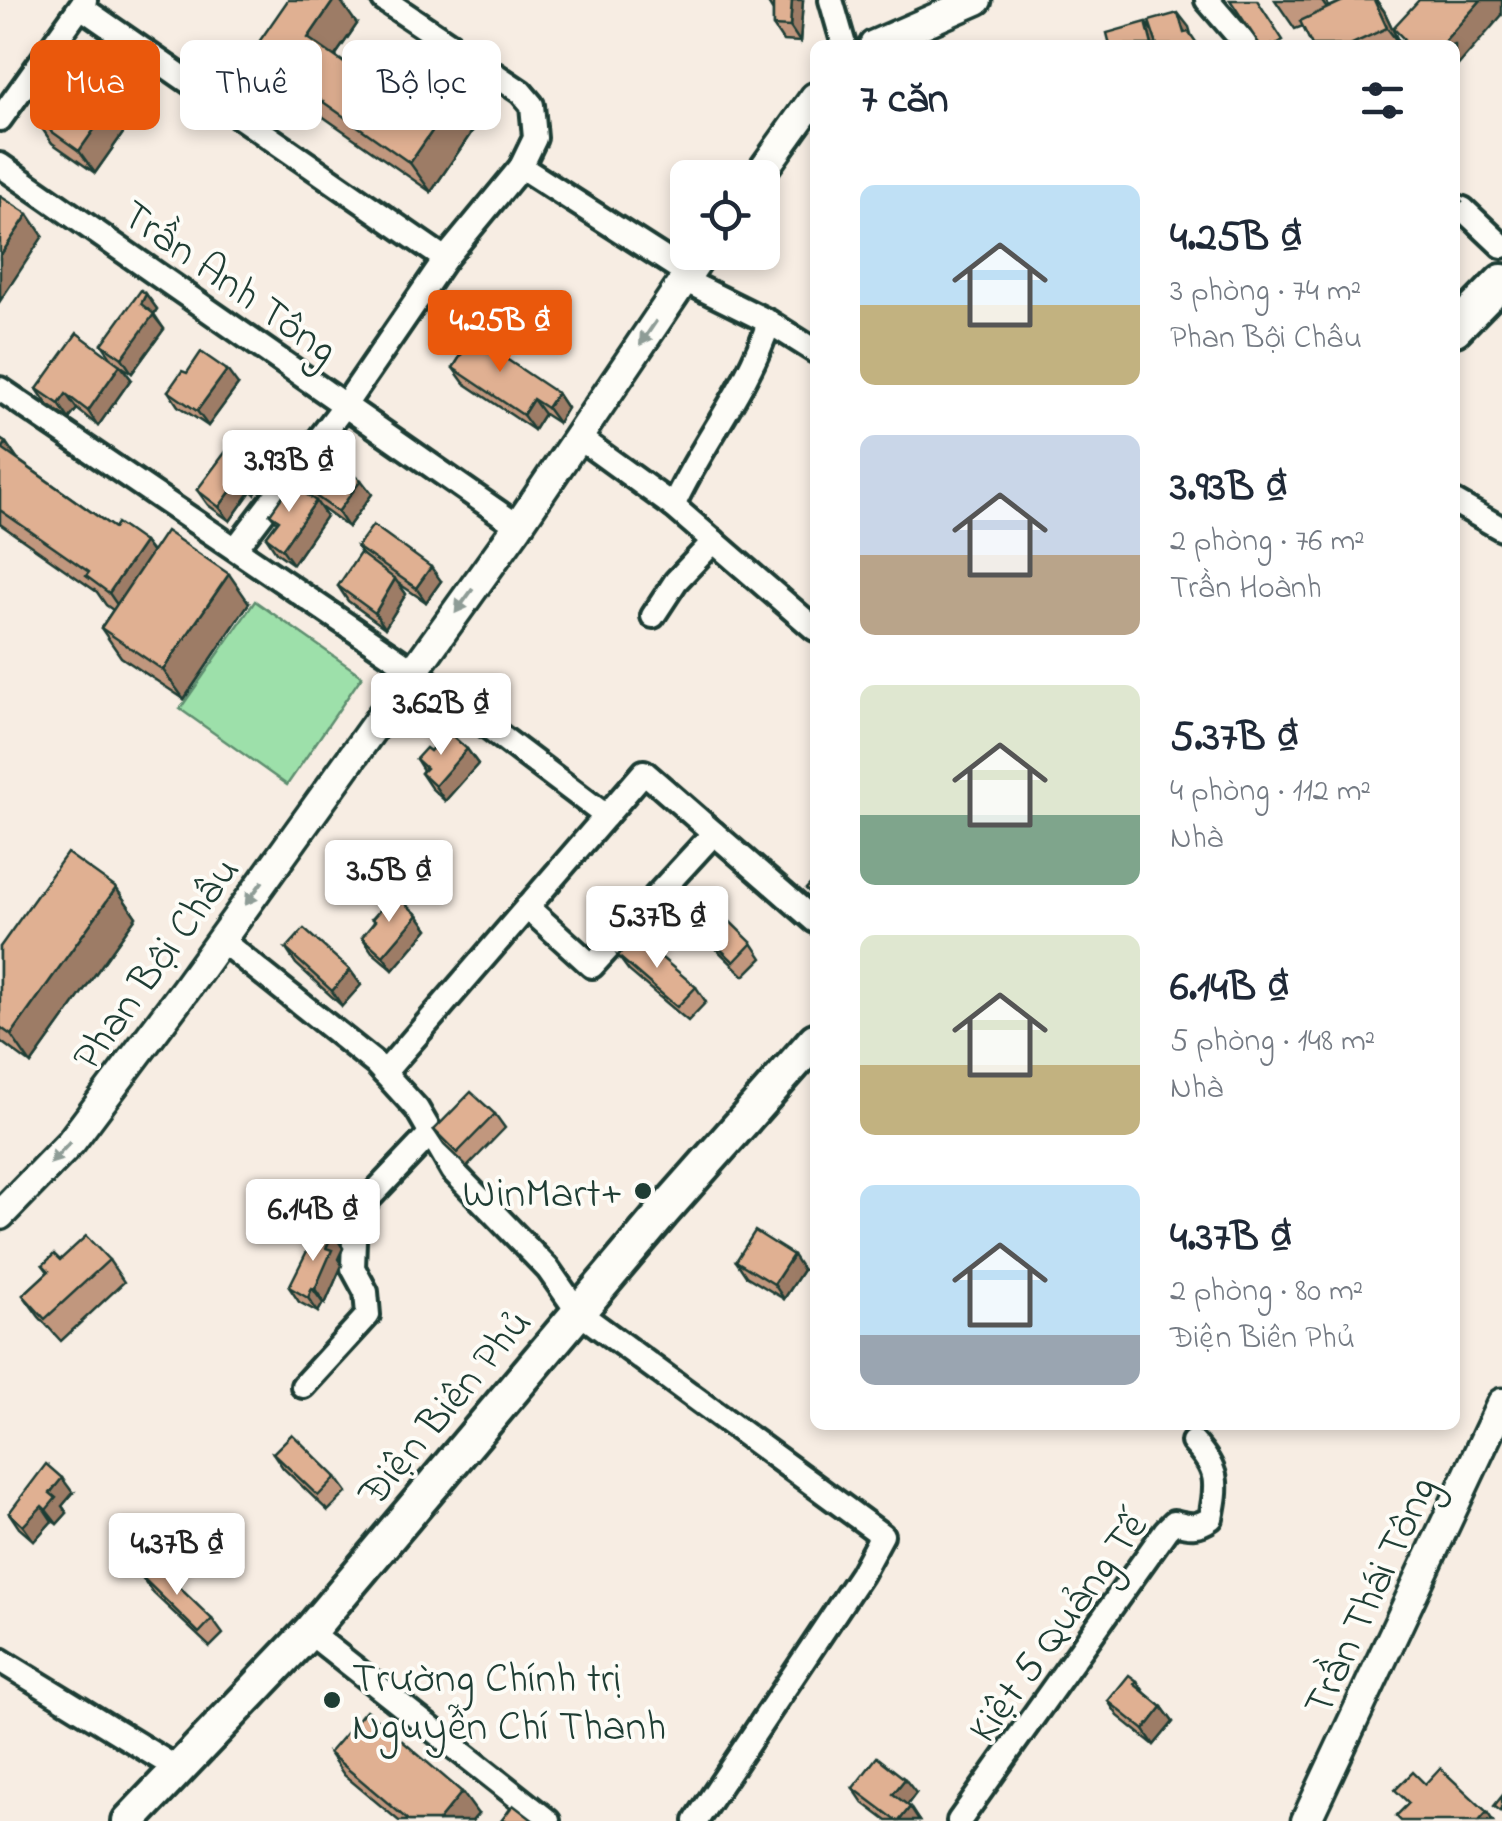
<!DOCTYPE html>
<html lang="vi">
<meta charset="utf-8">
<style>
body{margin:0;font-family:"Indie Flower",sans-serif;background:#f6f6f7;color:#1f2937;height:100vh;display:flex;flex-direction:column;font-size:38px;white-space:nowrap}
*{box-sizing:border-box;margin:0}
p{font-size:32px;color:#747a83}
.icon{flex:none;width:55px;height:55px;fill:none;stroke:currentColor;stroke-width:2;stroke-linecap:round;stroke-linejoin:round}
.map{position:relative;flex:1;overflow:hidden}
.panel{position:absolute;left:810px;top:40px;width:650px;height:1390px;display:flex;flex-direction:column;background:#fff;border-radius:15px;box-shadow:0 5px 15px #0003}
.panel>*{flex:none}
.guide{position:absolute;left:30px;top:40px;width:630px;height:90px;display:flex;gap:20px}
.fabs{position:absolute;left:670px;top:160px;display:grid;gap:20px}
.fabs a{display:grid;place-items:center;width:110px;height:110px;border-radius:15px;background:#fff;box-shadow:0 5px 15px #0003;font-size:50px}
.price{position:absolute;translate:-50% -85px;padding:0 22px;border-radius:10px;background:#fff;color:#222;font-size:32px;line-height:65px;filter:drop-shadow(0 2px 5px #0008)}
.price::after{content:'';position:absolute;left:50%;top:60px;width:30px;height:22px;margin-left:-15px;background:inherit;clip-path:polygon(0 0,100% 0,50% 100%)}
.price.current{background:#ea580c;color:#fff}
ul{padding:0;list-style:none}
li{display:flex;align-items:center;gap:30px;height:250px;padding:0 50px}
li span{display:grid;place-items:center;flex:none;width:280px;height:200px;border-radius:15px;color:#555}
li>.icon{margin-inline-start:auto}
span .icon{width:120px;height:120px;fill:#fffc;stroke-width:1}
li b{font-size:42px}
h2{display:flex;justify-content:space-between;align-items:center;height:120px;padding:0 50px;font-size:42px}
.tag{padding:0 35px;border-radius:15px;background:#fff;box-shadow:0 5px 15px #0003;font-size:35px;line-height:90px}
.tag.current{background:#ea580c;color:#fff}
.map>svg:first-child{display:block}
</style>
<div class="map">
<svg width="1502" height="1821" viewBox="0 0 1502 1821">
<rect width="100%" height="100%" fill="#f7ede3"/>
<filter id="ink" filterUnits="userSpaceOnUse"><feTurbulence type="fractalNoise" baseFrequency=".01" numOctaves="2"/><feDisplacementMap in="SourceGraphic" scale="20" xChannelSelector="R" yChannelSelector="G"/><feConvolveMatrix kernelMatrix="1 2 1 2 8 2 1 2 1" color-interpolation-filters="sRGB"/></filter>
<g filter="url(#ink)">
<polygon fill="#9de0aa" stroke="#5e8e6f" stroke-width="2.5" points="255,601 362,676 287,785 180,709"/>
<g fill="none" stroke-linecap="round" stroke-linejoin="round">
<g stroke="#1f3d34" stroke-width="30">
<g id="minor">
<polyline points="831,0 844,45"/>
<polyline points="1207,0 1246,45"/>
<polyline points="81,7 445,259"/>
<polyline points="0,119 85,0"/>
<polyline points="0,165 518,526"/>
<polyline points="521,167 688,274"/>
<polyline points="1455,206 1463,209 1502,246"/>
<polyline points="684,280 769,322 815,351"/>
<polyline points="0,389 413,670 606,816"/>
<polyline points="578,437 673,506 815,629"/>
<polyline points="1455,502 1502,529"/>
<path d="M673,506C701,444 749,387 769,322"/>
<polyline points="236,548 345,405 445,259 521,167 535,138 532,105 521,92 384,0"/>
<polyline points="653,616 676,581 714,541"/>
<polyline points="527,907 592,966 714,833"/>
<polyline points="221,940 376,1064 417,1109 453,1171 548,1269 578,1312 882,1535 861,1574 696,1821"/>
<polyline points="384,1073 644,772 815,921"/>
<polyline points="303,1386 368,1315 366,1292 353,1268 355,1213 430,1134"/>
<polyline points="309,1632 548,1821"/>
<polyline points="0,1660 178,1769"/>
<path d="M959,1821L1166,1530L1174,1522C1189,1526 1198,1528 1211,1518C1218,1483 1219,1470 1193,1442"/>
</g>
</g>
<g stroke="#1f3d34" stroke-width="35">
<g id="tertiary">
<polyline points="874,45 977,0"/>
<polyline points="757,178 815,97"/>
<polyline points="0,1215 71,1142 185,990 518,526 703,252"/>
<polyline points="1306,1821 1502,1403"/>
</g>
</g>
<g stroke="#1f3d34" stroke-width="40">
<g id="secondary">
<polyline points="1455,329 1502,281"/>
<polyline points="129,1821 309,1632 662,1213 815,1040"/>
</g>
</g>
<use href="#minor" stroke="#fdfcf7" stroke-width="22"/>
<use href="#tertiary" stroke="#fdfcf7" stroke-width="28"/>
<use href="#secondary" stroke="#fdfcf7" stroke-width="32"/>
</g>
<g fill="#c1977e" stroke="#1f3d34" stroke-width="2.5">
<polygon points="768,0 803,0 800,42 783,41 773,26 773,11 768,3"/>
<polygon points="1275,0 1326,0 1329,7 1345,0 1376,0 1384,11 1400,45 1312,45 1303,26 1295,29"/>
<polygon points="357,24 335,56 406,106 464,85 484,114 431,192 272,81 252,52"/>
<polygon points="147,99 95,173 52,143 37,121"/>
<polygon points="1455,190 1462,202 1455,206"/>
<polygon points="146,294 157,309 154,314 164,329 132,373 121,366 131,379 98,426 77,409 69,419 47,404 37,389 111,357 102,344"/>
<polygon points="452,345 557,393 567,408 558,423 544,414 534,430 464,383 453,368 460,357"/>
<polygon points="187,373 238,385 208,426 178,406 168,391"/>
<polygon points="0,439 6,443 17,459 114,528 144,542 152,552 249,603 184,699 121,657 101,628 113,610 106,605 97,592 0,524"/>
<polygon points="254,457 264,472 260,479 263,483 255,494 251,491 230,521 208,505 197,490"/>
<polygon points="303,487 372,494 348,527 319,506 326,516 293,564 276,552 266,537 277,522 270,514 310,497"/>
<polygon points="357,547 441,581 426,602 398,583 406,594 385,628 348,601 338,586 363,556"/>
<polygon points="467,749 478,764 445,801 431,788 421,773 423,770 416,759 430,751"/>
<polygon points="116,888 136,917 31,1064 0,1041 0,947"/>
<polygon points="418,915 428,929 393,970 372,952 362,937 375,922 372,919"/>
<polygon points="703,917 752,943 762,958 744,976 706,939 695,925"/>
<polygon points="286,949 350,970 361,985 342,1006 296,964"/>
<polygon points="618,956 696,987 706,1002 688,1021 629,971"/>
<polygon points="495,1114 505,1128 467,1167 444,1145 434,1130"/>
<polygon points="333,1233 343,1248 338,1259 342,1265 325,1304 323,1303 318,1312 299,1302 289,1287"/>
<polygon points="109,1260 124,1282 61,1341 39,1317 23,1295 48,1272 43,1265"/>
<polygon points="736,1261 803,1270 784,1299 746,1276"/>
<polygon points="273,1453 336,1477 347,1492 328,1511 283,1468"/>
<polygon points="73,1493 62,1506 67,1513 57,1524 52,1521 34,1541 19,1528 9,1513"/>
<polygon points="142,1577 212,1619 223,1634 210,1647 152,1592"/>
<polygon points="1137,1681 1145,1693 1162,1707 1173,1722 1154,1745 1118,1716 1108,1701"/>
<polygon points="329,1753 478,1814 472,1821 399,1821 344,1775"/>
<polygon points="853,1788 916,1793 907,1805 919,1821 887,1821 863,1803"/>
</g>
<g fill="#9d7b66" stroke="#1f3d34" stroke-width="2.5">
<polygon points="334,0 340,0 357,24 328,66 308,38"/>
<polygon points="792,0 803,0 800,42 790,27"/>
<polygon points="1321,0 1326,0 1332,16"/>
<polygon points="1374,0 1376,0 1384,11 1400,45 1387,28"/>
<polygon points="1481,0 1502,0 1502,15 1455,69 1455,45 1441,45"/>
<polygon points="1178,13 1189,27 1191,34 1184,33"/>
<polygon points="1146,22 1161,44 1162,45 1152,45"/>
<polygon points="131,77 147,99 95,173 79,151"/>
<polygon points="464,85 484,114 431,192 410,163"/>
<polygon points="28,214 43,236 0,301 0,256"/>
<polygon points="146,294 157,309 153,315 164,329 132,373 122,358 141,304"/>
<polygon points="120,365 131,379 98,426 88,411"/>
<polygon points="227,370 238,385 208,426 197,411"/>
<polygon points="557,393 567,408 558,423 547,408"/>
<polygon points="66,394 77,409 69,419 59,404"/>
<polygon points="533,399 544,414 534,430 523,415"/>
<polygon points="6,443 26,472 2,449"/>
<polygon points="254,457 264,472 260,479 263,483 255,494 244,479 248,465"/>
<polygon points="241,477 251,491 230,521 219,507"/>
<polygon points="361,480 372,494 348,527 338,512"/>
<polygon points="316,501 326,516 293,564 282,549"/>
<polygon points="144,542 165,571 129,622 109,593"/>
<polygon points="431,567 441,581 426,602 416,588"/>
<polygon points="229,574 249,603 184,699 163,670"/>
<polygon points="395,579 406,594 385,628 375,613"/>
<polygon points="467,749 478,764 445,801 435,786"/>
<polygon points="116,888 136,917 31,1064 11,1035"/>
<polygon points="418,915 428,929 393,970 383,956"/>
<polygon points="350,970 361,985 342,1006 332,991"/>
<polygon points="333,1233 343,1248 338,1259 342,1265 325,1304 315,1289 326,1248"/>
<polygon points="793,1255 803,1270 784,1299 774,1284"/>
<polygon points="312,1288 323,1303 318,1312 308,1298"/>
<polygon points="62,1478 73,1493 62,1506 67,1513 57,1524 46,1510 50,1493"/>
<polygon points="42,1506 52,1521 34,1541 23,1526"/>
<polygon points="1162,1707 1173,1722 1154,1745 1144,1730"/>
<polygon points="905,1779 916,1793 904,1809 893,1794"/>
<polygon points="462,1792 478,1814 472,1821 438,1821"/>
<polygon points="910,1807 919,1821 899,1821"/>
<polygon points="1487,1812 1493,1821 1479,1821"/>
</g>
<g fill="#e0b092" stroke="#1f3d34" stroke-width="2.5">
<polygon points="288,0 334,0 308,38 406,106 434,65 464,85 410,163 252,52"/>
<polygon points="768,0 792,0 790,27 773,26 773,3 768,3"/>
<polygon points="1230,0 1257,0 1283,40 1275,45 1260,45"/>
<polygon points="1345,0 1374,0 1387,28 1350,45 1312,45 1300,21"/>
<polygon points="1419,0 1481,0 1441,45 1402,45 1400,43 1404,39 1393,28"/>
<polygon points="1178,13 1184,33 1189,32 1198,45 1157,45 1149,21"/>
<polygon points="1146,22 1152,45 1110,45 1107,33"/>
<polygon points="89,46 131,77 79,151 37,121"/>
<polygon points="0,196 28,214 0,256"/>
<polygon points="141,290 146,294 141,304 154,314 122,358 102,344"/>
<polygon points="463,330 557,393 547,408 533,399 523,415 453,368 463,352 452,345"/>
<polygon points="77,333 120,365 88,411 66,394 59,404 37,389"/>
<polygon points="201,352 227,370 197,411 168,391 182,371 187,373"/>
<polygon points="0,439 6,443 2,449 114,528 117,523 144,542 109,593 86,576 89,572 0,510"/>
<polygon points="233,442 254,457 248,465 252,468 244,479 241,477 219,507 197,490"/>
<polygon points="328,456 361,480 338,512 303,487"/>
<polygon points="291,484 316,501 282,549 266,537 279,520 270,514"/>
<polygon points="373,525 431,567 416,588 357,547"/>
<polygon points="166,531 229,574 163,670 101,628"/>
<polygon points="360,553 395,579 375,613 338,586"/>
<polygon points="447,731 467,749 435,786 421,773 426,768 416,759 426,748 430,751"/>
<polygon points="67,853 116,888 11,1035 0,1027 0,947"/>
<polygon points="815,879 815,897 806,889"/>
<polygon points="394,894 418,915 383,956 362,937 375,921 372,919"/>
<polygon points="710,902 752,943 734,962 695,925 703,916 700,913"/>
<polygon points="304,929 350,970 332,991 286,949"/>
<polygon points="635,935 696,987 677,1007 618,956"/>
<polygon points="471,1092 495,1114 457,1153 434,1130"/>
<polygon points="319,1227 333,1233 326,1248 332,1250 315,1289 312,1288 308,1298 289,1287"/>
<polygon points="755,1231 793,1255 774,1284 736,1261"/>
<polygon points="86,1236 109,1260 45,1319 23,1295 49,1271 43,1265 54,1254 60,1260"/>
<polygon points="292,1434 336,1477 318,1496 273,1453"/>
<polygon points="46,1464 62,1478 50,1493 56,1498 46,1510 42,1506 23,1526 9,1513"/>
<polygon points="155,1564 212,1619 199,1633 142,1577"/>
<polygon points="1129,1675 1137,1681 1134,1684 1162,1707 1144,1730 1108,1701"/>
<polygon points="366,1710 462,1792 438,1821 409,1821 329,1753"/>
<polygon points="877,1757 905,1779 893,1794 910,1807 899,1821 897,1821 853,1788"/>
<polygon points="1440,1768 1487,1812 1479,1821 1401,1821 1396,1816 1409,1803 1395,1790 1413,1772 1425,1784"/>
<polygon points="1502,1796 1502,1812 1494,1806"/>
<polygon points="513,1805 534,1821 501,1821"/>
</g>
<defs><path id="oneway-solid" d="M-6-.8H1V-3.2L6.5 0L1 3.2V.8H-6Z" transform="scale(2.5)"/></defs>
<g fill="#8e9c96">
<use href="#oneway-solid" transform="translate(648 333) rotate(124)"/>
<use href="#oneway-solid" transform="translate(464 601) rotate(126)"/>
<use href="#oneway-solid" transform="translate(254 893) rotate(126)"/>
<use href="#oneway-solid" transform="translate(60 1153) rotate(133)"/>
</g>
</g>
<g fill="#1f3d34" stroke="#fdfcf7" stroke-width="4">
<circle cx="643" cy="1191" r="10"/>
<circle cx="332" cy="1700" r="10"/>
</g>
<g text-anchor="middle" stroke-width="8" stroke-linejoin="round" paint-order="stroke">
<g font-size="42" fill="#1f3d34" stroke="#fdfcf7">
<text transform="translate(231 280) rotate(35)" y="15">Trần Anh Tông</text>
<text transform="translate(154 962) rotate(-54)" y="15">Phan Bội Châu</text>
<text transform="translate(443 1406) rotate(-50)" y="15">Điện Biên Phủ</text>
<text transform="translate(1368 1595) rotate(-65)" y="15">Trần Thái Tông</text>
<text transform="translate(1056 1626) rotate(-54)" y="15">Kiệt 5 Quảng Tế</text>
</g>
<g font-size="42" fill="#1f3d34" stroke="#fdfcf7" text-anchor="end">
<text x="623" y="1206">WinMart+</text>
<text x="352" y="1691" text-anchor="start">Trường Chính trị<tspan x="352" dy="48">Nguyễn Chí Thanh</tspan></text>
</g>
</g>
</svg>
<div class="fabs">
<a><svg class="icon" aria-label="locate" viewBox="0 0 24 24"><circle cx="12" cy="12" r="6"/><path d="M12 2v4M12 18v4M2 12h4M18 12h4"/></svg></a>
</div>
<b class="price current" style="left:500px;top:375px">4.25B ₫</b>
<b class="price" style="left:289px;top:515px">3.93B ₫</b>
<b class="price" style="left:441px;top:758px">3.62B ₫</b>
<b class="price" style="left:389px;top:925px">3.5B ₫</b>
<b class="price" style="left:657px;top:971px">5.37B ₫</b>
<b class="price" style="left:313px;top:1264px">6.14B ₫</b>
<b class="price" style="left:177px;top:1598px">4.37B ₫</b>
<div class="guide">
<a class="tag current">Mua</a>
<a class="tag">Thuê</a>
<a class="tag">Bộ lọc</a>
</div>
<section class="panel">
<h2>7 căn<svg class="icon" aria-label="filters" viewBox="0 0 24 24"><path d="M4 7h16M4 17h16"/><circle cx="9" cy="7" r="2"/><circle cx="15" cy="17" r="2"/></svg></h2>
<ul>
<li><span style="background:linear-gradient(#bfe0f5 60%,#c2b280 0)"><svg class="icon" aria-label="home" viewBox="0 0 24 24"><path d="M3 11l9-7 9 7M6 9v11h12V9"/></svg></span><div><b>4.25B ₫</b><p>3 phòng · 74 m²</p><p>Phan Bội Châu</p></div></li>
<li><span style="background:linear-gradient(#c9d6e8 60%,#b9a48a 0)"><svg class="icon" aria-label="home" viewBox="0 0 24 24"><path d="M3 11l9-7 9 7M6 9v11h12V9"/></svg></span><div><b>3.93B ₫</b><p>2 phòng · 76 m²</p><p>Trần Hoành</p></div></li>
<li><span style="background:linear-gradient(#dfe7d0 65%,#7fa58c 0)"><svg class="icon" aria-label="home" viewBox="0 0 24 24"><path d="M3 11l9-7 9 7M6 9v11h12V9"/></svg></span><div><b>5.37B ₫</b><p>4 phòng · 112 m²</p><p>Nhà</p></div></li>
<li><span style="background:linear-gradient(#dfe7d0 65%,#c2b280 0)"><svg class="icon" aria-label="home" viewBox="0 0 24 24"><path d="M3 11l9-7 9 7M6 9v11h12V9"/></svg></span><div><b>6.14B ₫</b><p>5 phòng · 148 m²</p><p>Nhà</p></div></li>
<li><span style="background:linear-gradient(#bfe0f5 75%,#9aa5b1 0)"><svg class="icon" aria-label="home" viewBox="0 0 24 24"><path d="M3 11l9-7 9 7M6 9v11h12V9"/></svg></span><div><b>4.37B ₫</b><p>2 phòng · 80 m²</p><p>Điện Biên Phủ</p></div></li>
</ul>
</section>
</div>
